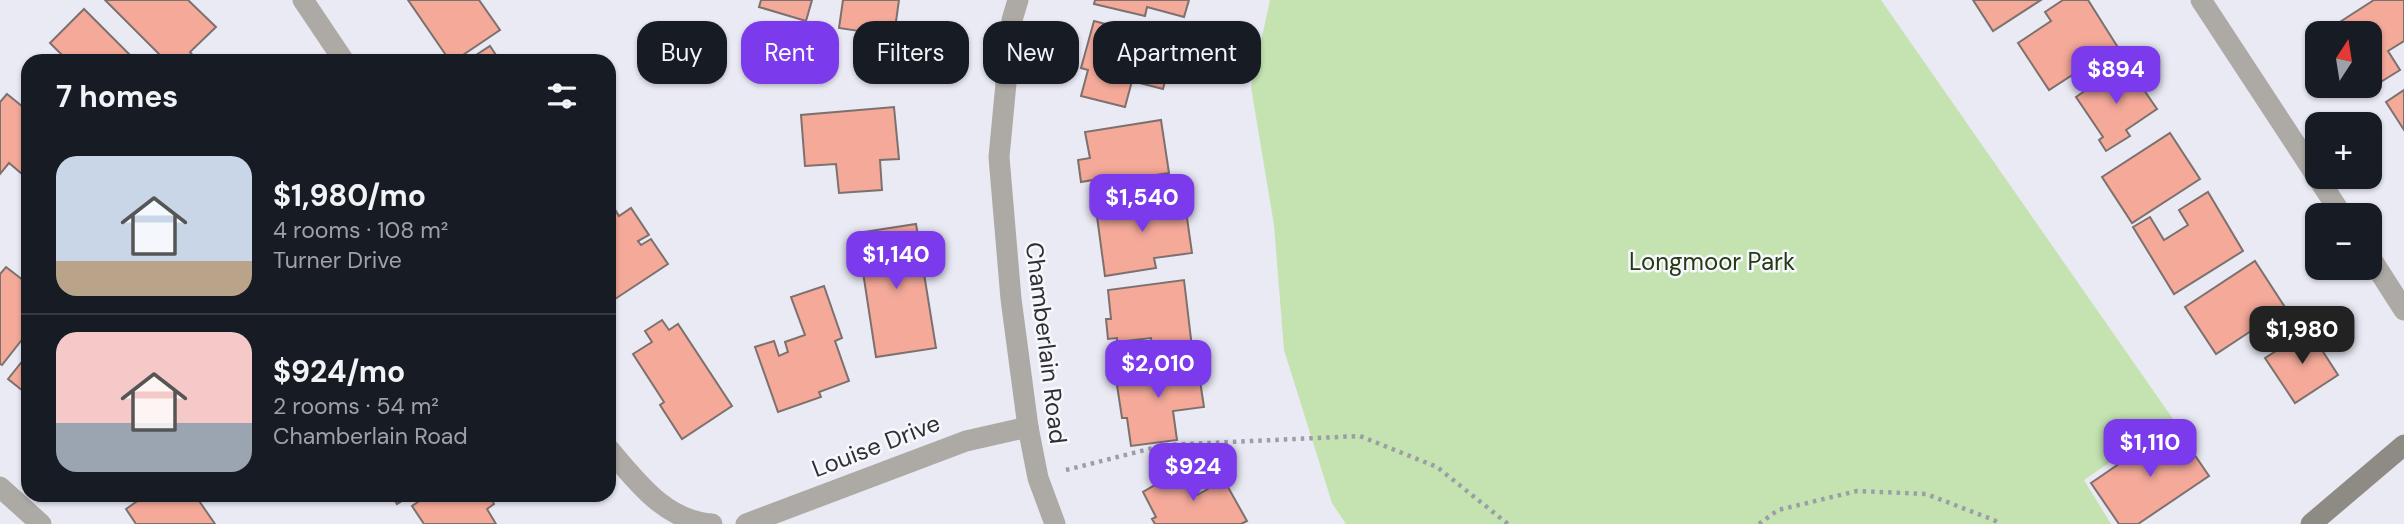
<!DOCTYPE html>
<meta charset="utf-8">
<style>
body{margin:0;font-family:"DM Sans",sans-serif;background:#20242c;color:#f1f3f6;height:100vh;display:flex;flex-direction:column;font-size:26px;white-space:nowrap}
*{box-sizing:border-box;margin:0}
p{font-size:23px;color:#9ea1a6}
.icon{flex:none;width:38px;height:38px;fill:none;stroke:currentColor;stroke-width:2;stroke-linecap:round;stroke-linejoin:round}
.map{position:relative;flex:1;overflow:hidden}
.panel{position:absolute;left:21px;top:54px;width:595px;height:448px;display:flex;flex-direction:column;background:#171b24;border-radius:21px;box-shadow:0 2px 5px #0004}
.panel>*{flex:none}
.hud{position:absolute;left:637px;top:21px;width:665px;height:63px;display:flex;gap:14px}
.needle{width:46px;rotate:12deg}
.buttons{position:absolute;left:2305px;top:21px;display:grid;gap:14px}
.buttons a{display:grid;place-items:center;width:77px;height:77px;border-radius:14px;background:#171b24;box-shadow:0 2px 5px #0004;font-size:35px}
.price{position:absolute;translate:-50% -60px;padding:0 16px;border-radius:14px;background:#7c3aed;color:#fff;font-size:23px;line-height:46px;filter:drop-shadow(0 2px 4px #0008)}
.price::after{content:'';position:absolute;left:50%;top:42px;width:21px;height:16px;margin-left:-10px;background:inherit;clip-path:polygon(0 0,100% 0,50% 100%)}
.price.current{background:#222;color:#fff}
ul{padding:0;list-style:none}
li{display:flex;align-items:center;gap:21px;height:175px;padding:0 35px}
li+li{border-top:2px solid #363941}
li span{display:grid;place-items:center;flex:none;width:196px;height:140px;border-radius:21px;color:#555}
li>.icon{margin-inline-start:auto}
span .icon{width:84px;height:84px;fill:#fffc;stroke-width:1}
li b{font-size:30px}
h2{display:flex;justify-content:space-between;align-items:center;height:84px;padding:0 35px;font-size:30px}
.tag{padding:0 24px;border-radius:21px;background:#171b24;box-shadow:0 2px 5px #0004;font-size:24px;line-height:63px}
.tag.current{background:#7c3aed;color:#fff}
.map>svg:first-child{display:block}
</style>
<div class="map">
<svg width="2404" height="524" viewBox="0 0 2404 524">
<rect width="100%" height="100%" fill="#eaeaf4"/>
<polygon fill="#c4e3b1" points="1270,0 1881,0 2173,419 2084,480 2111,524 1346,524 1332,503 1284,350 1274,225 1251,87"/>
<g fill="#f4a999" stroke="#7c716e" stroke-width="2">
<polygon points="105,0 188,0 216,27 190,52 195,58 192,61 166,61"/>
<polygon points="408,0 479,0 500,30 454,61 450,61"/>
<polygon points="761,0 812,0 806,21 759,7"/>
<polygon points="843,0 899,0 894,36 885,34 882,54 863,51 866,32 839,28"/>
<polygon points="1095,0 1189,0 1184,17 1147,7 1145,16 1094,4"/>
<polygon points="1973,0 2041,0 1993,31"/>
<polygon points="2063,0 2088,0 2117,46 2049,90 2018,43 2051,21 2045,12"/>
<polygon points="2374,0 2404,0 2404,41 2388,51 2400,70 2371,88 2370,33 2335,33 2332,27"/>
<polygon points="84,9 136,61 68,61 50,43"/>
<polygon points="1094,21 1175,42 1163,89 1132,81 1125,107 1081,96 1088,70 1081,68"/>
<polygon points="490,46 500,61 467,61"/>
<polygon points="2128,67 2157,109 2126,130 2130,136 2106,151 2099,140 2103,137 2076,97 2118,68 2121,72"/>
<polygon points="2404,90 2404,130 2386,102"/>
<polygon points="7,94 28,111 28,179 9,163 0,174 0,102"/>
<polygon points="894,107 899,159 880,160 882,190 839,193 836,164 805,166 801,115"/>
<polygon points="1161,120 1169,173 1093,184 1093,180 1081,182 1078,160 1090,158 1085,132"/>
<polygon points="2170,133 2200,179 2132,223 2102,177"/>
<polygon points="2208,192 2243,251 2174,294 2133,227 2150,217 2164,240 2188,225 2179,210"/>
<polygon points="1184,197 1192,253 1154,258 1156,268 1105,276 1096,209"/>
<polygon points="609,200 619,216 631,208 649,235 638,241 641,245 651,239 668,264 609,303"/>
<polygon points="916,224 936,348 876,357 857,233"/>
<polygon points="2255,261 2290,315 2256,338 2251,331 2216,354 2185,307"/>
<polygon points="6,267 28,284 28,332 2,365 0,364 0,274"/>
<polygon points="1184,280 1193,356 1154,361 1151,338 1117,342 1117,338 1108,339 1106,319 1111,319 1108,290"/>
<polygon points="824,286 842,338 835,341 849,381 819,392 821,397 778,412 755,347 774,341 779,356 788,352 785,342 805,335 791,297"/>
<polygon points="662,320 669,330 678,324 732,406 682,439 660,405 664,402 633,354 652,342 645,331"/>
<polygon points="2309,330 2338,375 2295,403 2265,358"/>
<polygon points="28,354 28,395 8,379"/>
<polygon points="1197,361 1204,407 1173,411 1177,440 1131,446 1127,418 1122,418 1115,372"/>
<polygon points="2175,426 2209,476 2138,524 2119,524 2091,483"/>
<polygon points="1183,469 1197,495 1224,480 1247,521 1241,524 1155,524 1152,519 1156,517 1143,492"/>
<polygon points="146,495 195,495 215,524 136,524 126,509"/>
<polygon points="392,495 411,495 397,504"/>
<polygon points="428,495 489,495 494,504 487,509 496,524 424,524 412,506"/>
</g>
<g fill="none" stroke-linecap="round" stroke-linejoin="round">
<g stroke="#9d9da5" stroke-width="4.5" stroke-dasharray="3.5 5" stroke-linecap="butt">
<polyline points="1066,470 1165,445 1360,436 1437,467 1508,524"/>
<polyline points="1759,524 1778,510 1857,491 1926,494 1994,520 1999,524"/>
</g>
<g stroke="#adaaa6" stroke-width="21">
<polyline points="303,0 344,61"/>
<polyline points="1018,0 1012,20 999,157 1011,299 1028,427 1038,478 1055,524"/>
<polyline points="2201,0 2342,215"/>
<polyline points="2370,257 2404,310"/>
<path d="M609,449C637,482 666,521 712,524"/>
<polyline points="0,487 41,524"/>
<polyline points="746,524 966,441 1028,427"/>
</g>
<polyline stroke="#8e8a84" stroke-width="21" points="2311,524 2404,445"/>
</g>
<g text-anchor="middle" stroke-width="5" stroke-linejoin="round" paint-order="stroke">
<g font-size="24" fill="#243b10" stroke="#f7f7fe">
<text x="1712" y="270">Longmoor Park</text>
</g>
<g font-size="24" fill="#2f2f33" stroke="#f7f7fe">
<text transform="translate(1046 343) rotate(83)" y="8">Chamberlain Road</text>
<text transform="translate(876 446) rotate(-21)" y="8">Louise Drive</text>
</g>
</g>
</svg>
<div class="buttons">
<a><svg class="needle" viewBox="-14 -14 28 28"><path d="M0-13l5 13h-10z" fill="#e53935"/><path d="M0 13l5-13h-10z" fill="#9ea1a6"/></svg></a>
<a>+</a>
<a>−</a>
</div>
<b class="price" style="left:2116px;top:106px">$894</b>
<b class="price" style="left:1142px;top:234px">$1,540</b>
<b class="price" style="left:896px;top:291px">$1,140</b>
<b class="price current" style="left:2302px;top:366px">$1,980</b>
<b class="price" style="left:1158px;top:400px">$2,010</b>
<b class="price" style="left:2150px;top:479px">$1,110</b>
<b class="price" style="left:1193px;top:503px">$924</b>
<div class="hud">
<a class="tag">Buy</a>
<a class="tag current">Rent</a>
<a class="tag">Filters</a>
<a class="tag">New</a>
<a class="tag">Apartment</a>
</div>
<section class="panel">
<h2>7 homes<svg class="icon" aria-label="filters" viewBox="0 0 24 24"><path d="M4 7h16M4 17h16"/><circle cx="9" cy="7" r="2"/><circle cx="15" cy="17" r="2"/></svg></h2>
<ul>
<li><span style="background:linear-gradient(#c9d6e8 75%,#b9a48a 0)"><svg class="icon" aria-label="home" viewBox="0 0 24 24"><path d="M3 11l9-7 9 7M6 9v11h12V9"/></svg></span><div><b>$1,980/mo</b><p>4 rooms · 108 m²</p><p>Turner Drive</p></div></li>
<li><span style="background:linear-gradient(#f6c9c9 65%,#9aa5b1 0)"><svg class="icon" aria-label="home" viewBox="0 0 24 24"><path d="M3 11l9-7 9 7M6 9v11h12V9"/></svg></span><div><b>$924/mo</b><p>2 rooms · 54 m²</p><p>Chamberlain Road</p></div></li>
</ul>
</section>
</div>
